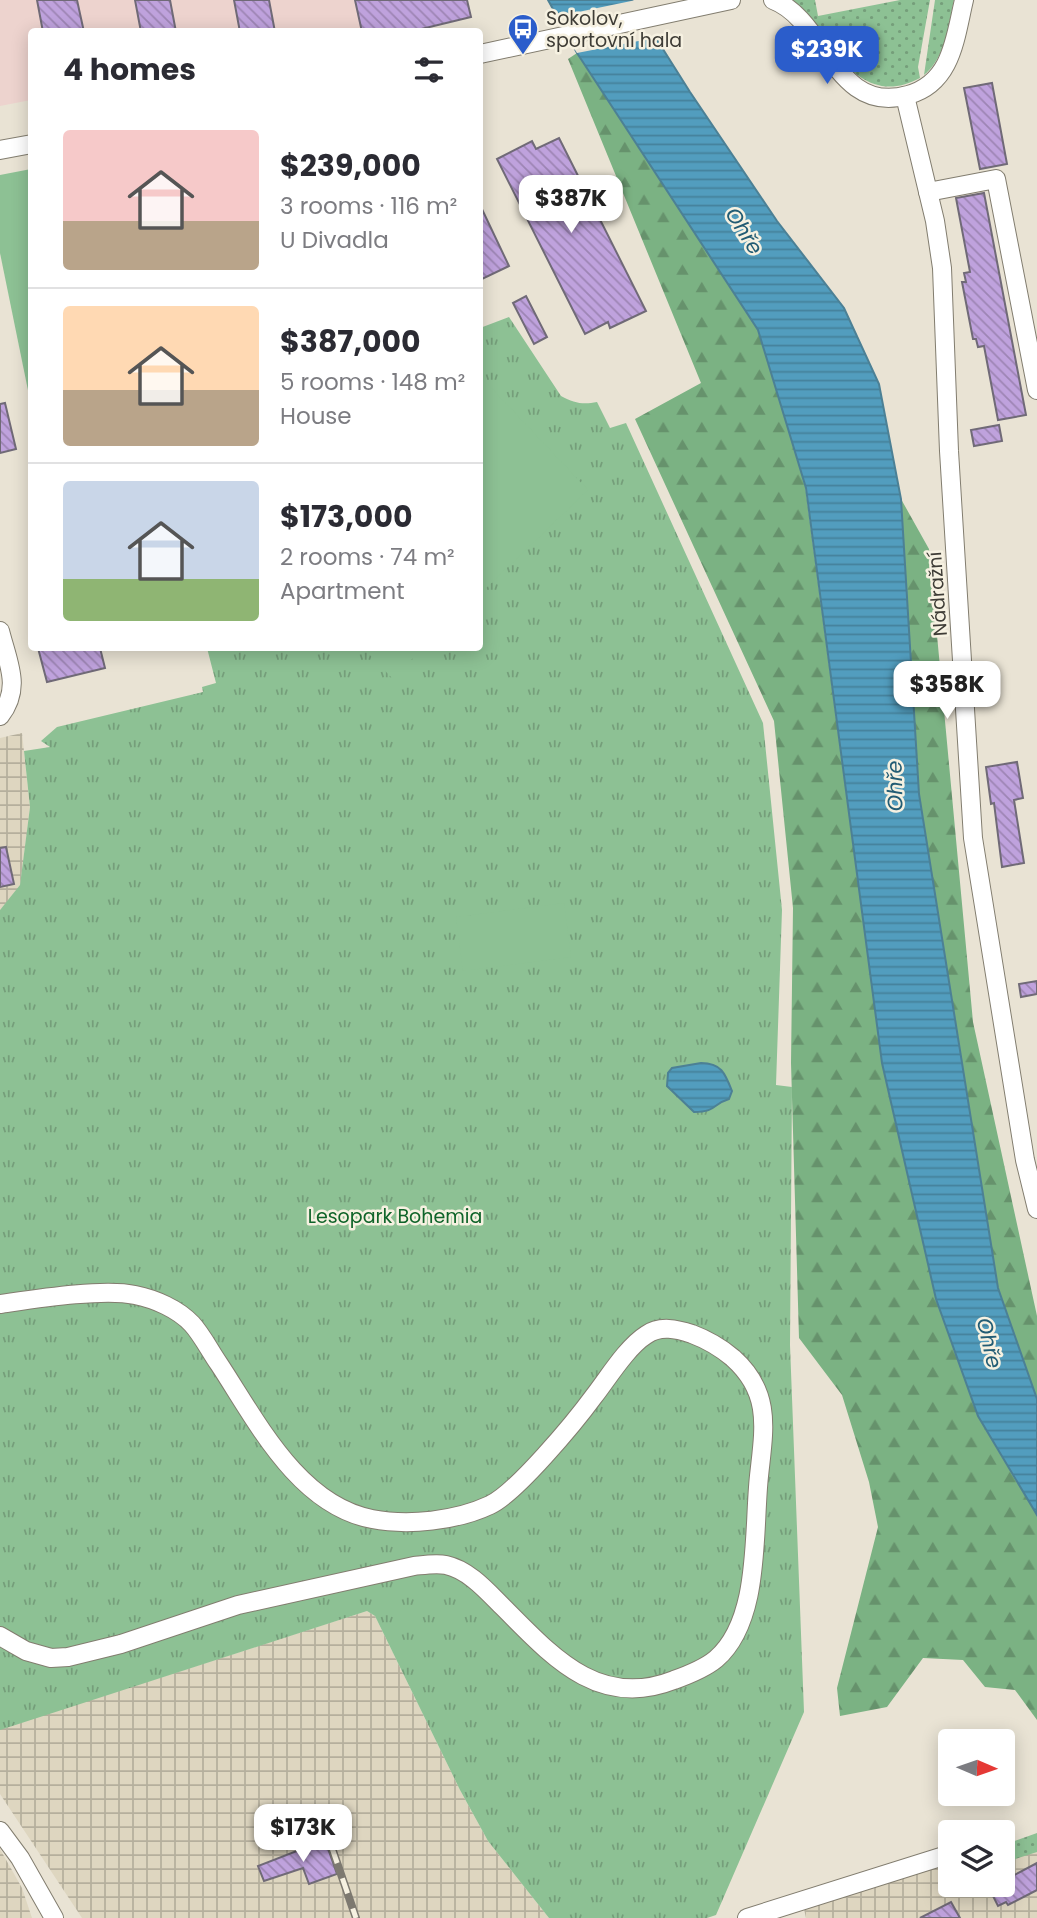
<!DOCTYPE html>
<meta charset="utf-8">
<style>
body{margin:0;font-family:Poppins,sans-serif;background:#f7f7f7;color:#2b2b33;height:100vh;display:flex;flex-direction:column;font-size:26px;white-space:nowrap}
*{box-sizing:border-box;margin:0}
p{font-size:23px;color:#7c7c81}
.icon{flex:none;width:38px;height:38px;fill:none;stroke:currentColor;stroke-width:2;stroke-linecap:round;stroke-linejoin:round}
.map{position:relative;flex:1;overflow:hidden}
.panel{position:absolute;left:28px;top:28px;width:455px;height:623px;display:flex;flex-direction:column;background:#fff;border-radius:7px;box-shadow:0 4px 18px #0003}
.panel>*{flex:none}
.needle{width:46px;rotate:92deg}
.controls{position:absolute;left:938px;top:1729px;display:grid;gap:14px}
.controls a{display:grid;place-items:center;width:77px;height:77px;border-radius:7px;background:#fff;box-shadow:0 4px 18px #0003;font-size:35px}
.price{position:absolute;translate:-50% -60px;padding:0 16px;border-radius:14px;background:#fff;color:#222;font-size:23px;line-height:46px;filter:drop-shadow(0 2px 4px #0008)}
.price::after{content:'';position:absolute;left:50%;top:42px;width:21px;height:16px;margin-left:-10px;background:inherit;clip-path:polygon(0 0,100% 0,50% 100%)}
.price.on{background:#2b5dcb;color:#fff}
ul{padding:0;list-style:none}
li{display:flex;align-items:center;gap:21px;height:175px;padding:0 35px}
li+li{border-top:2px solid #e1e1e2}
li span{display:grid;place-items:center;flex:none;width:196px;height:140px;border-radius:7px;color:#555}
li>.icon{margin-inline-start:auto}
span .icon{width:84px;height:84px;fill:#fffc;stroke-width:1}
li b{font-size:30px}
h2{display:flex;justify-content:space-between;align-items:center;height:84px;padding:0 35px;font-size:30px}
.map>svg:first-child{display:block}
</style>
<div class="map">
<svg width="1037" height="1918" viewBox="0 0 1037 1918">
<defs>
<pattern id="industrial-grid" width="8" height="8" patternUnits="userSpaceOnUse" patternTransform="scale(1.75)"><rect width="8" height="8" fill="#ded6c0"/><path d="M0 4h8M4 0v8" fill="none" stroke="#b5af9d"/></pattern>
<pattern id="grass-dots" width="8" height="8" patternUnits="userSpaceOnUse" patternTransform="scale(1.75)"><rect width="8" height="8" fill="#8dc194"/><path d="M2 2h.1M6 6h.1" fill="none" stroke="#759e7a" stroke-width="1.8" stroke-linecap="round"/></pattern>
<pattern id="forest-firs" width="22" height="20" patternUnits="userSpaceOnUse" patternTransform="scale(1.75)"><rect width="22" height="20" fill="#7bb283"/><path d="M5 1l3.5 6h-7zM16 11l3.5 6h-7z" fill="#66926c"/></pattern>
<pattern id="park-tufts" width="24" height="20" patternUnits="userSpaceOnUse" patternTransform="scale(1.75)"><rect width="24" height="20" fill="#8dc194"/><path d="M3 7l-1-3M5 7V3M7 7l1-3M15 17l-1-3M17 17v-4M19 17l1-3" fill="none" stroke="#759e7a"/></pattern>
<pattern id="water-rules" width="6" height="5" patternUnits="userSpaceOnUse" patternTransform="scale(1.75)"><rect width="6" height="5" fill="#529dbe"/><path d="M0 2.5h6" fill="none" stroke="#45819b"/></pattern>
<pattern id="building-back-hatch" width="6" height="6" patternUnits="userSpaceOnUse" patternTransform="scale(1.75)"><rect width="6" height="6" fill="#bfa2dd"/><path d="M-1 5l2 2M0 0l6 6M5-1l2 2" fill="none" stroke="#9d85b4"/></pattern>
</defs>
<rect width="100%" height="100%" fill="#e9e3d4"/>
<g fill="url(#industrial-grid)">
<polygon points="22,733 30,807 20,887 0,910 0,738"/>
<polygon points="367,1611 375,1616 460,1790 488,1841 549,1918 82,1918 0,1794 0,1729"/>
<polygon points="0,1849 22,1888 32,1918 0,1918"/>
<polygon points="1037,1850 1037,1918 806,1918 804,1909 940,1864 950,1867 950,1885 1003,1885 1003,1862"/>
</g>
<polygon fill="#edd3ce" points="0,0 467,0 471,17 409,32 32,32 31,100 0,106"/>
<g fill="url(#grass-dots)">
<path d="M793,0H815L818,16L900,0H930L918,67L920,78C857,112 829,36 793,0Z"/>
<path d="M935,0H954C948,26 946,57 924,75Z"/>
<polygon points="1037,1833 1037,1852 1003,1863 1003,1845"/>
</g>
<g fill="url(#forest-firs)">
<polygon points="577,53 758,330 805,485 882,1063 936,1299 978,1416 1037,1515 1037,1720 1015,1690 985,1687 963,1660 923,1658 887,1707 840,1716 837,1688 878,1527 869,1482 842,1395 799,1338 791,1063 793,908 774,721 635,419 701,383 568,59"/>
<polygon points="901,499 929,549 973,1022 1037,1316 1037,1399 998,1288 919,794"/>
</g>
<path fill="url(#park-tufts)" d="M509,317L561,396C574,403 583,405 597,402L610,428L626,423L763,723L782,910L776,1085L792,1087L790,1345L804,1712L716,1915L707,1918H549L488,1841L460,1790L375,1616L367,1611L0,1730V910L20,885L30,807L24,751L50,747L41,741L57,727L203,692L202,687L216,683L207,648H480V328Z"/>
<g fill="#8dc194">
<polygon points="31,169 32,169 31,405 0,253 0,175"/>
<polygon points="480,376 588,490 480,594"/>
<polygon points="363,648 424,648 392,678"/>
<polygon points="564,903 571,957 463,971 456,917"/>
</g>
<g fill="url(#water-rules)" stroke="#4c8095" stroke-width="2">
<polygon points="548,0 632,0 690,92 777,221 844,308 879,384 901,499 919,794 998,1288 1037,1399 1037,1515 978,1416 936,1299 882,1063 806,488 758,330 577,53"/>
<path d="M701,1063C721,1063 725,1073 732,1091L729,1099C712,1104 717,1112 694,1112L667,1086L668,1073L672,1068Z"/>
</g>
<polygon fill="#e9e3d4" points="636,0 659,37 577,53 554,17"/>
<g fill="url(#building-back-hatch)" stroke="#706a77" stroke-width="2">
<polygon points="37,0 77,0 84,32 43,32"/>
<polygon points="135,0 170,0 176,32 141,32"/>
<polygon points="234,0 269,0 275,32 240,32"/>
<polygon points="355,0 467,0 471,17 409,32 362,32"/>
<polygon points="992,83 1007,164 980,169 964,88"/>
<polygon points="559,138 646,311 610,328 608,322 585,334 497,159 532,141 536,149"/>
<polygon points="984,193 1026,415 998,420 984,346 978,347 976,339 973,339 962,282 966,282 964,273 970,272 956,198"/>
<polygon points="480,205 509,266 480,280"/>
<polygon points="526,296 547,337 534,344 513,303"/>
<polygon points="5,403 16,449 0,453 0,404"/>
<polygon points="999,425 1002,441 974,446 971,430"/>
<polygon points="38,648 100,648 105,668 47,682"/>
<polygon points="1017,762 1023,798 1014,800 1024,863 1002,867 994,803 991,804 986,767"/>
<polygon points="6,847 14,884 0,887 0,848"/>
<polygon points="1037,981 1037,994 1021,997 1019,984"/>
<polygon points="325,1840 337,1874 309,1884 303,1868 264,1881 258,1866"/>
<polygon points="1037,1863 1037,1890 1008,1905 1006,1902 998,1906 989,1888 995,1885 1003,1885 1003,1881"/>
<polygon points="951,1902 960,1918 920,1918"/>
</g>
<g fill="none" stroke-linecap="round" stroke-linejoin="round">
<g stroke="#827d6f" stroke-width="20">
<g id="street">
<path d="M773,0C826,20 835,116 908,95C952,83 955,38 964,0"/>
<polyline points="480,54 731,0"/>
<polyline points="905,96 935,221 942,268 949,451 973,838 1025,1160 1037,1209"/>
<polyline points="0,150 32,144"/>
<polyline points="928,192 996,179 1037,390"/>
<path d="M0,631C8,663 22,688 0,716"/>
<path d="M0,1304C35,1299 103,1288 135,1295C155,1299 178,1309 192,1324C202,1335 210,1351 219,1364C256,1420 298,1505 372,1519C408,1526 456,1521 490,1505C516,1493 575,1422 594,1396C608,1378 627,1347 646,1335C660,1325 677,1329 692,1334C708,1340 720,1347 733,1358C772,1393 764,1429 759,1476C753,1531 761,1620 716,1659C704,1669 688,1675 674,1680C598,1710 551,1655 503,1607C487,1591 469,1570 446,1565C436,1563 424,1565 414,1566L238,1605L121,1644L68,1657L51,1658L26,1651L0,1636"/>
<polyline points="0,1831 20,1858 54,1918"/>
<polyline points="747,1918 950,1854"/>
</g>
</g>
<use href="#street" stroke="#fff" stroke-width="18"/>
<g stroke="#7d7970" stroke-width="8">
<polyline id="rail" points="332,1848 356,1918"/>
</g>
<use href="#rail" stroke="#f6f1e1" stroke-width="5" stroke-dasharray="16" stroke-linecap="butt"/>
</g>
<defs>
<g id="bus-pin" transform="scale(1.575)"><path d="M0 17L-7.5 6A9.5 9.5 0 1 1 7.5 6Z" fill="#2b5dcb" stroke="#f6f1e1"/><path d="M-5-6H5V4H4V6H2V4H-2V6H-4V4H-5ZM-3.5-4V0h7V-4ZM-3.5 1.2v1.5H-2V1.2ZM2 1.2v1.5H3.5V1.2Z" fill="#fff"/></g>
</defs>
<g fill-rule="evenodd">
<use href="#bus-pin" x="523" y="29"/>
</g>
<g text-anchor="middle" stroke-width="5" stroke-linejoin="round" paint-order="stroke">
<g font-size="19" fill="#3e3c36" stroke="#f6f1e1" text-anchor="start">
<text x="546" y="25">Sokolov,<tspan x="546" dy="22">sportovní hala</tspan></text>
</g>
<g font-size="19" fill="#3e3c36" stroke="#f6f1e1">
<text transform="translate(937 594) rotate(-94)" y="7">Nádražní</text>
</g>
<g font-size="19" fill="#0f6429" stroke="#f6f1e1">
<text x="395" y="1223">Lesopark Bohemia</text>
</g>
<g font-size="21" font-style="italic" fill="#225c74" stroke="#f6f1e1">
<text transform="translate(744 231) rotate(58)" y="7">Ohře</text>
<text transform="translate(895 786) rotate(-91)" y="7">Ohře</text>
<text transform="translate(989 1343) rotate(77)" y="7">Ohře</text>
</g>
</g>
</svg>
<div class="controls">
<a><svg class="needle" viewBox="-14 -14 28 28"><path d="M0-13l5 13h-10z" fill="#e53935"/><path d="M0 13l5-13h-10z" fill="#7c7c81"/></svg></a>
<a><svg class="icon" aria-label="layers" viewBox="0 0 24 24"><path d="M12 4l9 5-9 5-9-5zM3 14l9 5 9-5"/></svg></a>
</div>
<b class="price on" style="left:827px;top:86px">$239K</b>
<b class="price" style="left:571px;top:235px">$387K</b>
<b class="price" style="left:947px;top:721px">$358K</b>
<b class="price" style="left:303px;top:1864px">$173K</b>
<section class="panel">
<h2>4 homes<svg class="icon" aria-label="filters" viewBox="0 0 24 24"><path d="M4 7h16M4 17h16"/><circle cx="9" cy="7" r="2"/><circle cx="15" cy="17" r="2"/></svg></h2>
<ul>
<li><span style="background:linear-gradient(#f6c9c9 65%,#b9a48a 0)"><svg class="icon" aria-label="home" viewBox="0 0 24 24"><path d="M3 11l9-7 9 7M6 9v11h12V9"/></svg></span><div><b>$239,000</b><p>3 rooms · 116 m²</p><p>U Divadla</p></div></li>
<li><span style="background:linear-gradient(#ffd9b3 60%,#b9a48a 0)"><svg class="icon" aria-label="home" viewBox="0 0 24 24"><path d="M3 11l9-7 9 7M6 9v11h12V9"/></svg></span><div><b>$387,000</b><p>5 rooms · 148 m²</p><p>House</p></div></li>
<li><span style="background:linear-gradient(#c9d6e8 70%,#8fb573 0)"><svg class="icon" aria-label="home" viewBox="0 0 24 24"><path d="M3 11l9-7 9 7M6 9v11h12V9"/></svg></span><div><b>$173,000</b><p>2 rooms · 74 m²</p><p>Apartment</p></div></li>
</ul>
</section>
</div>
